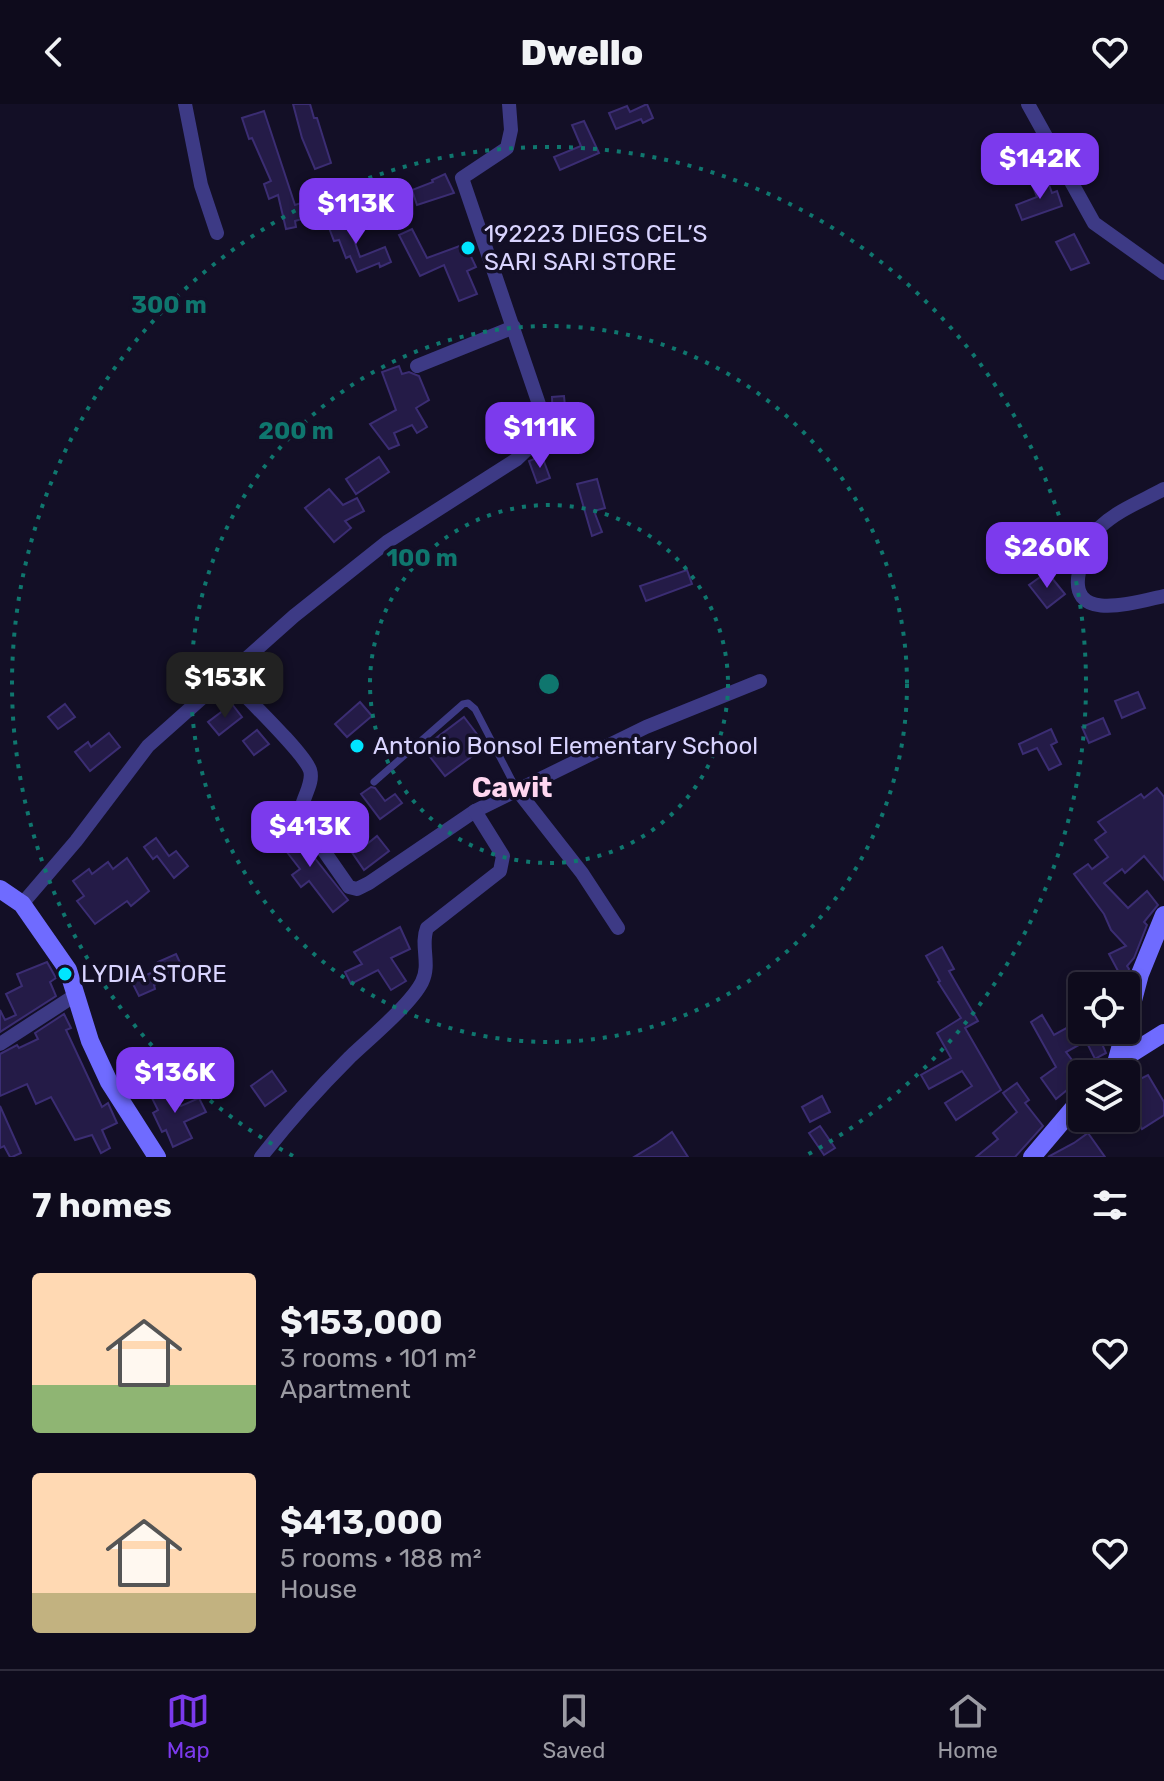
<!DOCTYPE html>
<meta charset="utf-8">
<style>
body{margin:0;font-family:Rubik,sans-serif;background:#171425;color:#f1f3f6;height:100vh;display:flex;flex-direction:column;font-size:30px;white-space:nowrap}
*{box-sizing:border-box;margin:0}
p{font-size:26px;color:#9b9ba3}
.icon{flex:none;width:44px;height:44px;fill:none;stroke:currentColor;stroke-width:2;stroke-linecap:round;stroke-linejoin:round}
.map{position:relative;height:1053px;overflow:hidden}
.side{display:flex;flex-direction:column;background:#0e0b1c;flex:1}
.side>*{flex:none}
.fabs{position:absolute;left:1068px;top:868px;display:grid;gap:16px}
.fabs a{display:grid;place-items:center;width:72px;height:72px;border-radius:8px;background:#0e0b1c;box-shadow:0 4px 12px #0003,0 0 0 2px #2e2b3b;font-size:40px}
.price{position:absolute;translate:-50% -68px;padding:0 18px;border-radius:16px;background:#7c3aed;color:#fff;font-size:26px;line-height:52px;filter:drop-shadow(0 2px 4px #0008)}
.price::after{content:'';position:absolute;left:50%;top:48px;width:24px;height:18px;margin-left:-12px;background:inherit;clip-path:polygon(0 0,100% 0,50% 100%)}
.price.current{background:#222;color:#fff}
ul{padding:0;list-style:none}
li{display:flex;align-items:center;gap:24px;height:200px;padding:0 32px}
li span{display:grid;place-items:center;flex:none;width:224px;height:160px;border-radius:8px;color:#555}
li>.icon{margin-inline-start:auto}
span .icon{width:96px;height:96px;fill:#fffc;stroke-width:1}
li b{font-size:34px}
h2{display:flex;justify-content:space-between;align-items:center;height:96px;padding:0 32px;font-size:34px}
header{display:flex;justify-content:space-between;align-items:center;height:104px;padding:0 32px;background:#0e0b1c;font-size:36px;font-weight:800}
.menu{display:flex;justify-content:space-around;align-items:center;height:112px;border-top:2px solid #2e2b3b;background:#0e0b1c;font-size:22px;color:#9b9ba3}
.menu a{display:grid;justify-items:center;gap:4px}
.menu .current{color:#7c3aed}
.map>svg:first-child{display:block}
</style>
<header><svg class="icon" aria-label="back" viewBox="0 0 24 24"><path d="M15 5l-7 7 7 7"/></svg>Dwello<svg class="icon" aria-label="heart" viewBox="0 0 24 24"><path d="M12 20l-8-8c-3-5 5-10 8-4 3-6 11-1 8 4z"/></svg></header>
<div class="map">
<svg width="1164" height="1053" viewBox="0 0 1164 1053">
<rect width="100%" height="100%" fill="#130f26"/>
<g fill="#241b47" stroke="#3b2d73" stroke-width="2">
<polygon points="293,0 310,0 314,14 317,14 331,59 315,65 302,34"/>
<polygon points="647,0 653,14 643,19 641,15 616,25 609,9 627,2 630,8"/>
<polygon points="264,7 295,101 317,94 322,109 295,117 296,123 286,125 278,91 269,95 264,80 271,77 252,34 249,35 242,14"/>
<polygon points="584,17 599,49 560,66 554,53 581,42 572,21"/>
<polygon points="445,70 454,89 417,101 412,86 433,78 432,76"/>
<polygon points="1047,75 1052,89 1057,87 1062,102 1022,116 1016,101 1037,93 1032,80"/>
<polygon points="349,112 356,129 352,130 360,153 385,143 391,158 380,163 379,159 357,168 350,152 346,154 339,136 334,137 328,121"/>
<polygon points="412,125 427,154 465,140 476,163 467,167 477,190 459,197 444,161 420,172 399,131"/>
<polygon points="1074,130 1089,159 1071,166 1056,138"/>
<polygon points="399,262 402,270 409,268 419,272 429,296 416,304 427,323 417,329 412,321 394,329 399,341 389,345 370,320 396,306 382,268"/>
<polygon points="564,292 567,323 553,325 552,293"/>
<polygon points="542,352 550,374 537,379 529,357"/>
<polygon points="379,353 389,368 356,390 346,375"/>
<polygon points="597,375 605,404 594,407 602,428 592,432 577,380"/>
<polygon points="329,385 343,401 357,394 364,407 345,417 351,424 334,438 305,404"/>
<polygon points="687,466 692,480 646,497 640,482"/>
<polygon points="1047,468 1065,490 1047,504 1029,481"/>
<polygon points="1138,588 1145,604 1122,614 1115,597"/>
<polygon points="360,598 372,612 347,633 335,620"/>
<polygon points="65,600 75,613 58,625 48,613"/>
<polygon points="232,600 242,613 219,631 208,618"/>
<polygon points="464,613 486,642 445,672 423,644"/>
<polygon points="1103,614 1110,630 1089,639 1082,623"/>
<polygon points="1051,625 1057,638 1051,641 1061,660 1049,666 1037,644 1023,650 1019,640"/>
<polygon points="257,626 269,640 254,651 243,637"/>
<polygon points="109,629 120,643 90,667 75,648 88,638 91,643"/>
<polygon points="371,683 375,684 385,697 395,690 402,699 380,715 361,690"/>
<polygon points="1157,684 1164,693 1164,776 1144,752 1125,769 1122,765 1104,779 1128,804 1147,787 1158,801 1144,818 1147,821 1134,854 1127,862 1129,865 1125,880 1109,850 1126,842 1111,826 1104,810 1074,770 1088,760 1092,765 1108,753 1095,736 1106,728 1098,718 1141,690 1144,694"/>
<polygon points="287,719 348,796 333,808 309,777 301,783 292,771 300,765 273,730"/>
<polygon points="352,721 367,740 377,732 389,747 364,766 340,731"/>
<polygon points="156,734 169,752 176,747 188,762 174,774 157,752 153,755 144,743"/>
<polygon points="127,754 149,787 131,802 127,797 95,820 77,797 84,792 73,777 89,765 92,770 108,758 113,765"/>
<polygon points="400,823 410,845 391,854 406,877 391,886 378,866 351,880 345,868 362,860 354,848"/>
<polygon points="942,843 954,865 949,867 978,917 965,924 1001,986 956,1016 945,999 972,982 962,967 929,985 921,971 951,954 937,929 961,914 938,878 940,877 926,852"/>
<polygon points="176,850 184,867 154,881 155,885 139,892 132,878 161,864 158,858"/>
<polygon points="47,858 56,874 50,878 56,892 0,928 0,906 5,916 16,911 6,890 22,882 17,870"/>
<polygon points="64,910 71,924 66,926 102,1003 108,999 117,1019 102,1026 110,1044 101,1049 92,1031 75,1036 51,993 36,1000 27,980 0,992 0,950 17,941 19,944 38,935 35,929"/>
<polygon points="1082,910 1082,926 1096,926 1106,949 1095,955 1086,937 1066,948 1082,969 1082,982 1074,985 1072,982 1056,995 1041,974 1056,963 1031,918 1042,911 1054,931 1074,920 1071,916"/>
<polygon points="272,967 286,987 265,1002 251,982"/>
<polygon points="1148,971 1164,998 1164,1011 1142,1025 1126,997 1126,982"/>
<polygon points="1017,979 1029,996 1025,999 1043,1022 1015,1053 976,1053 998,1035 993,1029 1017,1008 1003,989"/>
<polygon points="166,982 174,999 178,997 181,1002 199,994 206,1008 184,1018 192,1034 173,1043 166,1026 162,1028 153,1009 158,1006 150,990"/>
<polygon points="822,992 830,1008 810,1018 802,1003"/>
<polygon points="0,1002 21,1049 12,1053 10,1053 4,1042 0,1044"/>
<polygon points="820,1022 835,1044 824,1051 809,1029"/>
<polygon points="672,1028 688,1053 634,1053 657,1039"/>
<polygon points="1088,1029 1105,1053 1048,1053 1074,1039"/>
</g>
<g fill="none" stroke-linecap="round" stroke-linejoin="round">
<polyline stroke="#3d3a85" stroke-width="7" points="374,678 463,600 468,599 475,605 517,686"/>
<g stroke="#3d3a85" stroke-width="14">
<polyline points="185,0 201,81 217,129"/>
<polyline points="1028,0 1094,119 1164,169"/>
<polyline points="417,262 514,223"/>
<path d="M1164,385C1142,397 1118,406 1100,423C1087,435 1082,451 1079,468C1068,520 1136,498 1164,492"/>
<path d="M225,571C241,589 303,647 310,666C315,681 298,698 301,714L349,783L357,785L369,779L475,707L646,623L760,577"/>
<polyline points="517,686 582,769 618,824"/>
<polyline points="22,800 76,737 148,642 294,512 387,438 517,355 542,331 544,315 462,74 507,44 511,26 509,0"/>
<polyline points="0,940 77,890"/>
<path d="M261,1053C289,1017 318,985 350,953C370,934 411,900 422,878C431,860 420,841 427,824L500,767L503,752L475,707"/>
</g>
<g stroke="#6f6bff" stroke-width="18">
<polyline points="0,785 22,800 68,866 90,937 109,978 157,1053"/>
<polyline points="1126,923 1140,870 1164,811"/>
<polyline points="1116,959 1164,929"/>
<polyline points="1106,970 1116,959 1125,926"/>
<polyline points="1032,1053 1082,994"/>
</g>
</g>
<g fill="none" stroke="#0f766e" stroke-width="4" stroke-dasharray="4 8">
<circle cx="549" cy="580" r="179"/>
<circle cx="549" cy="580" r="358"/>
<path d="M293 1052A537 537 0 1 1 805 1052"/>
</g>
<g fill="#00e5ff" stroke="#130f26" stroke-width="3">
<circle cx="468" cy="144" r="8"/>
<circle cx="357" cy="642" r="8"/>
<circle cx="65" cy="870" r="8"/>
</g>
<g text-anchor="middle" stroke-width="7" stroke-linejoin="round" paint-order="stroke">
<g font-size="24" fill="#d9d4ff" stroke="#130f26" text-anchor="start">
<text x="484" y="138">192223 DIEGS CEL’S<tspan x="484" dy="28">SARI SARI STORE</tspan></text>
<text x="373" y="650">Antonio Bonsol Elementary School</text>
<text x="81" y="878">LYDIA STORE</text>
</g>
<g font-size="28" font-weight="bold" fill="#ffd6f0" stroke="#130f26">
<text x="512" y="693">Cawit</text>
</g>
</g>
<circle cx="549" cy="580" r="12" fill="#0f766e" stroke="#130f26" stroke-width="4"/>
<g font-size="24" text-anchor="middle" font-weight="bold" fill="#0f766e" stroke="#130f26" stroke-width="7" stroke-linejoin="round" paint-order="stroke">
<text x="169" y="209">300 m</text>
<text x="296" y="335">200 m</text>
<text x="422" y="462">100 m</text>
</g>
</svg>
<div class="fabs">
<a><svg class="icon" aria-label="locate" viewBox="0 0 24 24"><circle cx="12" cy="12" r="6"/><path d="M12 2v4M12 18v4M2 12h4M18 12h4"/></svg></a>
<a><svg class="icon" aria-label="layers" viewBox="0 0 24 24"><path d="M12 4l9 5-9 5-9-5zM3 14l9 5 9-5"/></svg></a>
</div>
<b class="price" style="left:1040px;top:97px">$142K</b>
<b class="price" style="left:356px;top:142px">$113K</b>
<b class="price" style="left:540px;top:366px">$111K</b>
<b class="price" style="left:1047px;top:486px">$260K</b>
<b class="price current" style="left:225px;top:616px">$153K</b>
<b class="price" style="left:310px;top:765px">$413K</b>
<b class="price" style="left:175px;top:1011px">$136K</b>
</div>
<section class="side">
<h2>7 homes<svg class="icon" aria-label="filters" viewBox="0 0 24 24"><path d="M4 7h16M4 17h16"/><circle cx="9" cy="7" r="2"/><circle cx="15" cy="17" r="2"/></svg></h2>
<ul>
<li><span style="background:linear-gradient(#ffd9b3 70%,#8fb573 0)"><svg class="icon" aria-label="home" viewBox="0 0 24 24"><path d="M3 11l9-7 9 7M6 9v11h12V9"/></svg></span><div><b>$153,000</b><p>3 rooms · 101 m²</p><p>Apartment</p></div><svg class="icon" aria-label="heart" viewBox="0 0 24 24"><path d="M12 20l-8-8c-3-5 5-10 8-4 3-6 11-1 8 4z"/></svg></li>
<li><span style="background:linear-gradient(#ffd9b3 75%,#c2b280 0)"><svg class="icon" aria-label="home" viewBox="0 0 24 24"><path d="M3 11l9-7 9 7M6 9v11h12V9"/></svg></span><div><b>$413,000</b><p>5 rooms · 188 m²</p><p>House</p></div><svg class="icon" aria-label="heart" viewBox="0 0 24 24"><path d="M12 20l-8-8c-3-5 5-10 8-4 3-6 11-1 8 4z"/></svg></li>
</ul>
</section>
<nav class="menu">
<a class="current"><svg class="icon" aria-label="map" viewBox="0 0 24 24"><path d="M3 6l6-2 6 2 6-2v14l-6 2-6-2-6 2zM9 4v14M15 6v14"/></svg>Map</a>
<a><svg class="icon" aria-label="saved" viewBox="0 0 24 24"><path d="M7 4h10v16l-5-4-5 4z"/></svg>Saved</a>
<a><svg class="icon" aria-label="home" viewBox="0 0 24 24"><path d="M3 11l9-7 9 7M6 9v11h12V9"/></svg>Home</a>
</nav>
